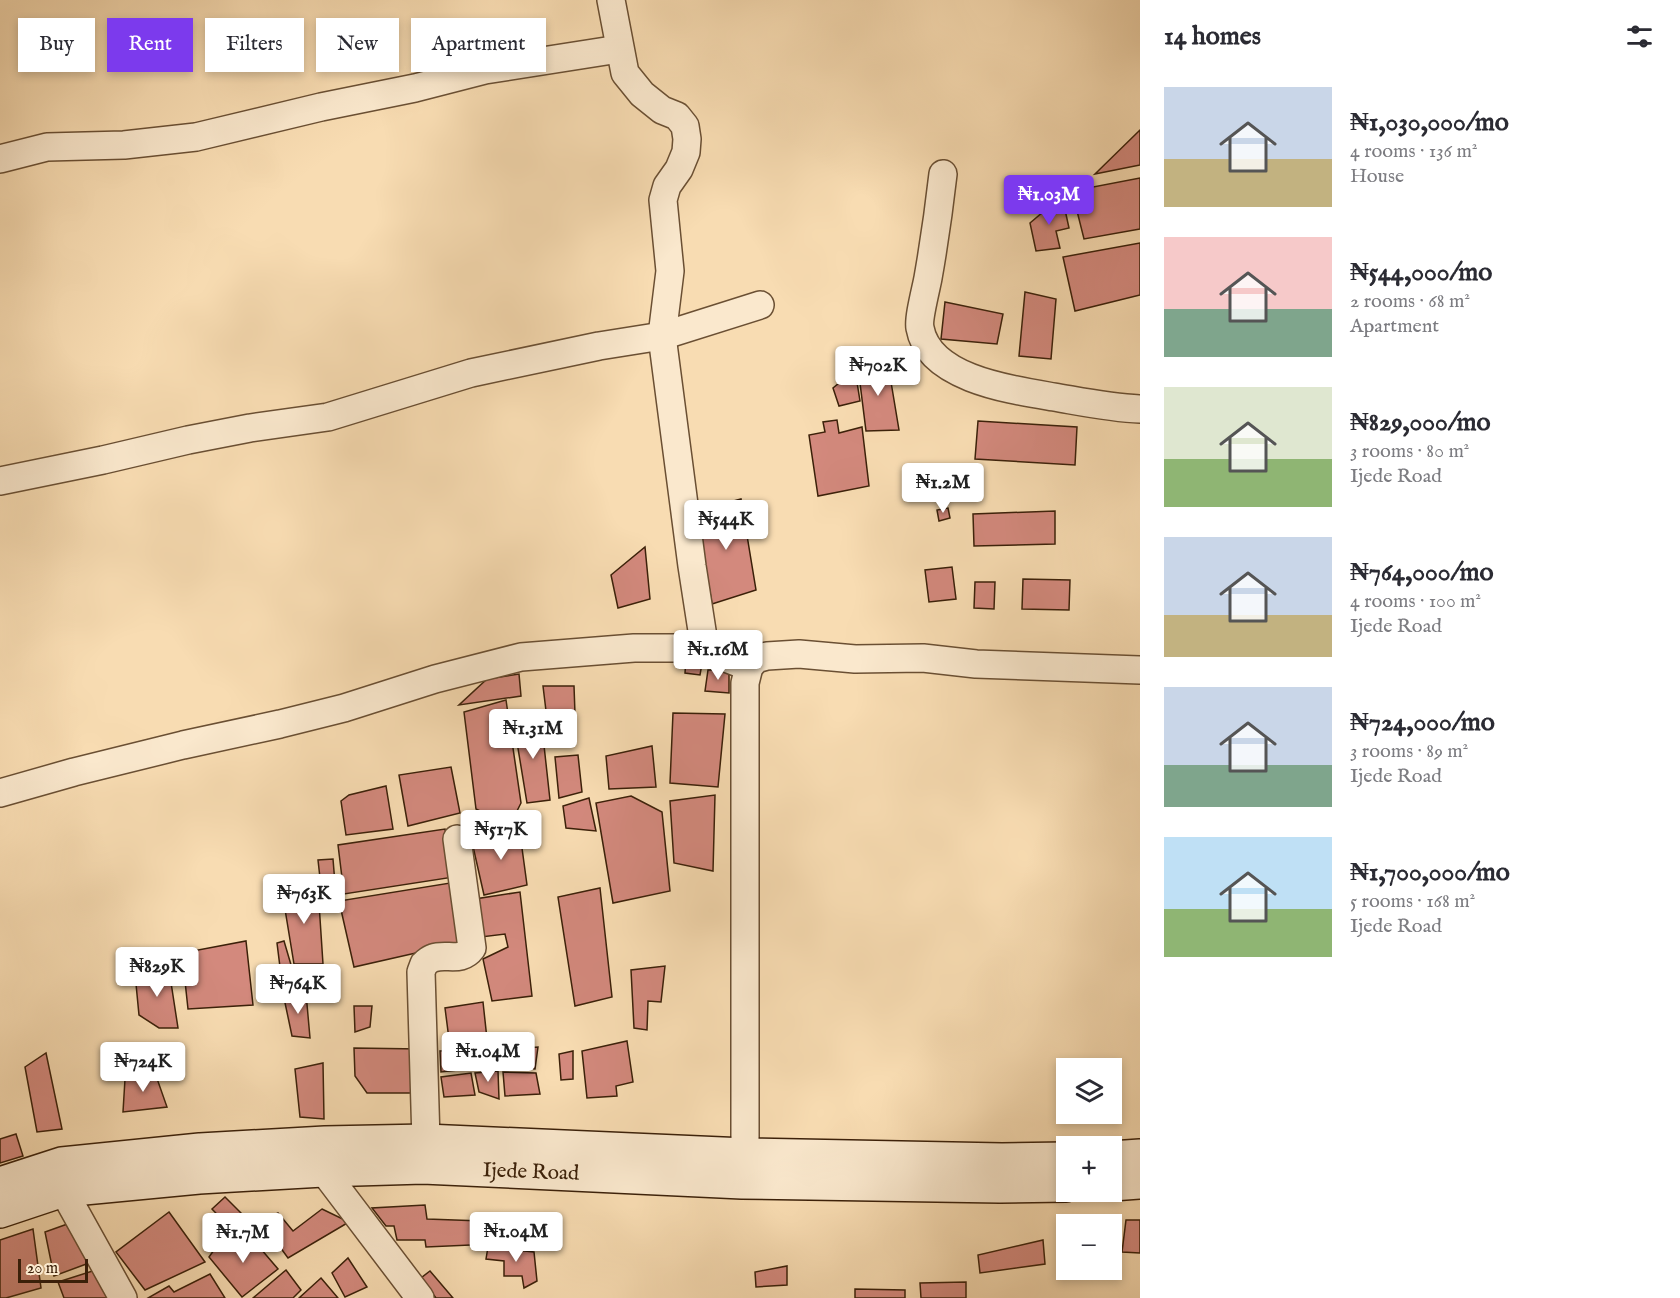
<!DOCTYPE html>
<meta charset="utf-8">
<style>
body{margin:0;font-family:"IM FELL English",serif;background:#f2f2f3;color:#2b2b33;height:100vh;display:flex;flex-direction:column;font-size:22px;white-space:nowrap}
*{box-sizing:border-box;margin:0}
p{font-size:20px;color:#7c7c81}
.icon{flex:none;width:33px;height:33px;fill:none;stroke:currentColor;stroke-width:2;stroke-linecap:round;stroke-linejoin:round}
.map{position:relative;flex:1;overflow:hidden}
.details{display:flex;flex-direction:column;background:#fff;width:540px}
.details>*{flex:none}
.guide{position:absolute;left:18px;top:18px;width:570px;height:54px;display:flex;gap:12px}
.fabs{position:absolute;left:1056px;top:1058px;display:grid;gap:12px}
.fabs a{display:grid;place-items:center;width:66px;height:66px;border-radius:0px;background:#fff;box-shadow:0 3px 9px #0003;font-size:30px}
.scale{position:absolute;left:18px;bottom:15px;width:70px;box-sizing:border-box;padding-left:6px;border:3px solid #3b2009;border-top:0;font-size:16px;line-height:21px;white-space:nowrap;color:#3b2009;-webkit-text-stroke:4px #fae8cd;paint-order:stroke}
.price{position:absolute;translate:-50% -51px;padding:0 14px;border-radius:6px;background:#fff;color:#222;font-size:20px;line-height:39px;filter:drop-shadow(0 2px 3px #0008)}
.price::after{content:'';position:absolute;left:50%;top:36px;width:18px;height:14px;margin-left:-9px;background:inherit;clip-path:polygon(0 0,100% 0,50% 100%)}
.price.on{background:#7c3aed;color:#fff}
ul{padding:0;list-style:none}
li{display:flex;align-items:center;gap:18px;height:150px;padding:0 24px}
li span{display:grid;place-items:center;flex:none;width:168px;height:120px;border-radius:0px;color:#555}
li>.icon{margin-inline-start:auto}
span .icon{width:72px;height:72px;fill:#fffc;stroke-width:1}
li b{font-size:26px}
h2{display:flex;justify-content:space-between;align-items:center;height:72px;padding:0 24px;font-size:26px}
.chip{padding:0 21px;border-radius:0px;background:#fff;box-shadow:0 3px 9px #0003;font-size:21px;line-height:54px}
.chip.on{background:#7c3aed;color:#fff}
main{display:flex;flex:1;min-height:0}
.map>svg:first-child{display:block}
</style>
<main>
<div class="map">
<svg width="1140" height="1298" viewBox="0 0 1140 1298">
<rect width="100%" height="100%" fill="#f8dcb2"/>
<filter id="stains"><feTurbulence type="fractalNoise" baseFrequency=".00333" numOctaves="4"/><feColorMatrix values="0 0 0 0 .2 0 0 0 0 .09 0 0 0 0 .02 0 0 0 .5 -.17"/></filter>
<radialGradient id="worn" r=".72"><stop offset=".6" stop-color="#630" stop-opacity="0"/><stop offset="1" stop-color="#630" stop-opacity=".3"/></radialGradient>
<g fill="#d3897d" stroke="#3b2009" stroke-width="1.5">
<polygon points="1140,130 1140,165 1095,174"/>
<polygon points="1140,178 1140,229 1084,239 1072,191"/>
<polygon points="1062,196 1069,228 1056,231 1060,248 1036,251 1030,223"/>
<polygon points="1140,243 1140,295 1075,311 1063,257"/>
<polygon points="1025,292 1056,299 1051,359 1019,356"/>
<polygon points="945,302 1003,314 997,344 941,339"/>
<polygon points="887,358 899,430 866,431 858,367"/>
<polygon points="855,370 860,401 839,406 833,388"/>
<polygon points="837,420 839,433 862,427 869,486 818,496 809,435 825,432 823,422"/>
<polygon points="978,421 1077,427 1075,465 975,459"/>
<polygon points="741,499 756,590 712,604 696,511"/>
<polygon points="948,508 950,518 939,521 937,510"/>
<polygon points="1055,511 1055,544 974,546 973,514"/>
<polygon points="645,547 650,599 618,608 611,575"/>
<polygon points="952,567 956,599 929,602 925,570"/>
<polygon points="1023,579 1070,580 1069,610 1022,609"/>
<polygon points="975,582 995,582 994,609 974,608"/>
<polygon points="686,658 703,658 700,675 685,673"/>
<polygon points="708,670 729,670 729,693 705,691"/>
<polygon points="519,674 521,696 459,705 487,679"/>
<polygon points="543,686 574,686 576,742 550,744"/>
<polygon points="506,700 521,803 512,821 498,820 476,809 464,712"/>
<polygon points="673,713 725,714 718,787 670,783"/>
<polygon points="541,718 550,800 527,803 514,724"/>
<polygon points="652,746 656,787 609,789 606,756"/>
<polygon points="578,755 582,792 559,798 555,757"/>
<polygon points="451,767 460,813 408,826 399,775"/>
<polygon points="386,786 393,829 346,835 341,801 349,795"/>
<polygon points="715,795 713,871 674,863 670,801"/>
<polygon points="631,796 662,812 670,891 613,903 596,803"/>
<polygon points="589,798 596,831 566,828 563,806"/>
<polygon points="519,826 527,885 484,895 472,842"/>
<polygon points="445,829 454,877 344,894 338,845"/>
<polygon points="333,859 336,896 322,896 318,860"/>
<polygon points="450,883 460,943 354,967 339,901"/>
<polygon points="318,888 323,964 294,964 282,891"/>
<polygon points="600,888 612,997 575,1006 558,897"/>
<polygon points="520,892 532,996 492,1001 483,959 508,947 505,934 481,937 475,899"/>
<polygon points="246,941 253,1005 188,1009 182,953"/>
<polygon points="284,941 294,975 281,975 277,943"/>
<polygon points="168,963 178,1028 159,1028 139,1015 136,984 145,970"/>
<polygon points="665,966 661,1002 648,1001 647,1030 634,1028 631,970"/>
<polygon points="306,993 310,1038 292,1036 284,998"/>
<polygon points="483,1002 487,1039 450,1047 445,1008"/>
<polygon points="354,1006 372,1006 370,1027 355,1032"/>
<polygon points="627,1041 633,1082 616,1086 617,1096 587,1098 582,1051"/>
<polygon points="538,1047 535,1069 498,1066 497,1050"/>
<polygon points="354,1048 420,1049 416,1093 367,1093 355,1076"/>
<polygon points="491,1049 493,1066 441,1072 440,1051"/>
<polygon points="573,1051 573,1079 561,1080 559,1054"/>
<polygon points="46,1053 62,1129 37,1132 25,1067"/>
<polygon points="323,1063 324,1119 300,1117 295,1069"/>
<polygon points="154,1070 167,1107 123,1112 125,1079"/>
<polygon points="498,1071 499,1099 479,1092 475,1073"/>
<polygon points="503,1072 536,1073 540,1094 505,1096"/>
<polygon points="471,1073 475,1095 444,1097 441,1077"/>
<polygon points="16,1134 23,1156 0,1163 0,1139"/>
<polygon points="225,1197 241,1213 229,1227 212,1209"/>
<polygon points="425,1205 427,1219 537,1223 537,1242 426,1247 425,1240 397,1240 394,1226 386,1226 372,1208"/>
<polygon points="322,1209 349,1222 288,1258 261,1221 278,1213 293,1231"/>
<polygon points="169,1212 205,1262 145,1290 116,1252"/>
<polygon points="1126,1220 1140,1220 1140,1253 1122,1252"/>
<polygon points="73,1222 89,1263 54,1276 45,1232"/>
<polygon points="1090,1223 1091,1224 1066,1224 1066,1258 1058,1258 1060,1224"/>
<polygon points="33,1229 41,1288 6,1298 0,1298 0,1240"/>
<polygon points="249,1235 278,1269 242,1297 209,1257 224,1236 234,1246"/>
<polygon points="1043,1240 1045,1264 980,1273 978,1255"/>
<polygon points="488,1247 534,1252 537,1281 524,1288 522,1276 504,1276 504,1261 486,1259"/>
<polygon points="348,1258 367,1287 345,1297 332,1273"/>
<polygon points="787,1266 787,1285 756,1287 755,1272"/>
<polygon points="102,1268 112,1298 64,1298 58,1282"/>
<polygon points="286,1270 301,1290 293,1298 253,1298"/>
<polygon points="430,1271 453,1298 436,1298 421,1278"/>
<polygon points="210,1274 225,1298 148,1298 169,1286 174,1292"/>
<polygon points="321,1278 338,1298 299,1298"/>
<polygon points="966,1282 966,1298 921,1298 920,1283"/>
<polygon points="855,1289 905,1290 905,1298 855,1298"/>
</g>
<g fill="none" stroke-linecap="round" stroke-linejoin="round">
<g stroke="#6a4f33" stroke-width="30">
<g id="minor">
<polyline points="611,0 625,73 642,94 662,110 677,116 685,126 687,139 686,152 679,169 667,186 663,200 670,271 662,336 692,566 705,650"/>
<polyline points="0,159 47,147 124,145 196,137 321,107 415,88 485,70 619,49"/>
<path d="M943,174C939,209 934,244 928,278C926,289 918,319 920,328C929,379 1012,390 1054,397C1083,402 1111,408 1140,409"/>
<polyline points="0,481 103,460 188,440 250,428 328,417 471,373 599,346 662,336 760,305"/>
<polyline points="0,793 74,772 183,745 280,724 344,708 435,679 521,657 634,648 678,648 705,650 749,667"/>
<path d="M426,1141L421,972L424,964C427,962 429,959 433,958C447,953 461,963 472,948L457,839"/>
<polyline points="745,1155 745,683 749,667 756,659 767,656 799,654 855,659 923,658 976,664 1140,670"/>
<polyline points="323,1170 420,1298"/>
<polyline points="63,1190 123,1298"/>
</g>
</g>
<g stroke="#3b2009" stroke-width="36">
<g id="secondary">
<polyline points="1112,1158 1140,1156"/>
<polyline points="0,1184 62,1164 200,1150 325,1143 426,1141 745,1155 1002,1160 1066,1159"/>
<polyline points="1112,1184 1140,1182"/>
<polyline points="0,1211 63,1190 199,1177 323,1170 423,1167 742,1182 1000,1186 1066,1185"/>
</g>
</g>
<use href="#minor" stroke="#fae8cd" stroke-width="27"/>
<use href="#secondary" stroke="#fae8cd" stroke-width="33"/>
</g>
<g text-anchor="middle" stroke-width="6" stroke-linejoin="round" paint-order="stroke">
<g font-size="21" fill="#3b2009" stroke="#fae8cd">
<text transform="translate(531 1171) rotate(2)" y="7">Ijede Road</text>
</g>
</g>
<rect width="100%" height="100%" filter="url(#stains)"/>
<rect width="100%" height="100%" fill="url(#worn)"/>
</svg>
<div class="fabs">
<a><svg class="icon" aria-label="layers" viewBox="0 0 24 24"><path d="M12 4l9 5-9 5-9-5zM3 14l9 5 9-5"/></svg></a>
<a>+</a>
<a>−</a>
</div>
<div class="scale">20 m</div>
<b class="price on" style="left:1049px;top:226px">₦1.03M</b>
<b class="price" style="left:878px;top:397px">₦702K</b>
<b class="price" style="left:943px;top:514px">₦1.2M</b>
<b class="price" style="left:726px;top:551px">₦544K</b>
<b class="price" style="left:718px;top:681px">₦1.16M</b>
<b class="price" style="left:533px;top:760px">₦1.31M</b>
<b class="price" style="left:501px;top:861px">₦517K</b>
<b class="price" style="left:304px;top:925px">₦763K</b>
<b class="price" style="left:157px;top:998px">₦829K</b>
<b class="price" style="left:298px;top:1015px">₦764K</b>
<b class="price" style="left:488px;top:1083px">₦1.04M</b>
<b class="price" style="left:143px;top:1093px">₦724K</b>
<b class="price" style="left:516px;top:1263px">₦1.04M</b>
<b class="price" style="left:243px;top:1264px">₦1.7M</b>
<div class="guide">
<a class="chip">Buy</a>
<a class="chip on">Rent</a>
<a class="chip">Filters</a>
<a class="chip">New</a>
<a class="chip">Apartment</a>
</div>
</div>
<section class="details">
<h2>14 homes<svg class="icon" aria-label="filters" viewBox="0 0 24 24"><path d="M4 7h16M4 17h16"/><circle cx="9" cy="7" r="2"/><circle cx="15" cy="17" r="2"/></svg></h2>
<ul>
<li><span style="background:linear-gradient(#c9d6e8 60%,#c2b280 0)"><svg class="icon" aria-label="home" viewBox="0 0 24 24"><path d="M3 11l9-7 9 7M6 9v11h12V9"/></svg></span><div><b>₦1,030,000/mo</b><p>4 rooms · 136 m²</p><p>House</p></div></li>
<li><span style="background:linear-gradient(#f6c9c9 60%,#7fa58c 0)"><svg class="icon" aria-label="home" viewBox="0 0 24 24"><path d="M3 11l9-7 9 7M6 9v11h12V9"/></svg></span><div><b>₦544,000/mo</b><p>2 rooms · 68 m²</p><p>Apartment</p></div></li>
<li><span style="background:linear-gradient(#dfe7d0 60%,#8fb573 0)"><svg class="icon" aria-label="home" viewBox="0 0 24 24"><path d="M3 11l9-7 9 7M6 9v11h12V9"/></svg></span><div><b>₦829,000/mo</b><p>3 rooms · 80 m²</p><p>Ijede Road</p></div></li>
<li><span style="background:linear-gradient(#c9d6e8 65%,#c2b280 0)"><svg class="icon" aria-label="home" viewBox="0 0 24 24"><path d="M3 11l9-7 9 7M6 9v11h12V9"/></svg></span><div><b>₦764,000/mo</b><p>4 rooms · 100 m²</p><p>Ijede Road</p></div></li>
<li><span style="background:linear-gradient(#c9d6e8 65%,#7fa58c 0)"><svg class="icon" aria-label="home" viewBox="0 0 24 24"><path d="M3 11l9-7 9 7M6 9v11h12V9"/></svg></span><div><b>₦724,000/mo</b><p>3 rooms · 89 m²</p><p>Ijede Road</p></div></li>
<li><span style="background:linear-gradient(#bfe0f5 60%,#8fb573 0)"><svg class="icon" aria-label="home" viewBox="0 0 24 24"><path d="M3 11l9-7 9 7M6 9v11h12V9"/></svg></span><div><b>₦1,700,000/mo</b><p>5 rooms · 168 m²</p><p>Ijede Road</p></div></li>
</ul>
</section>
</main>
